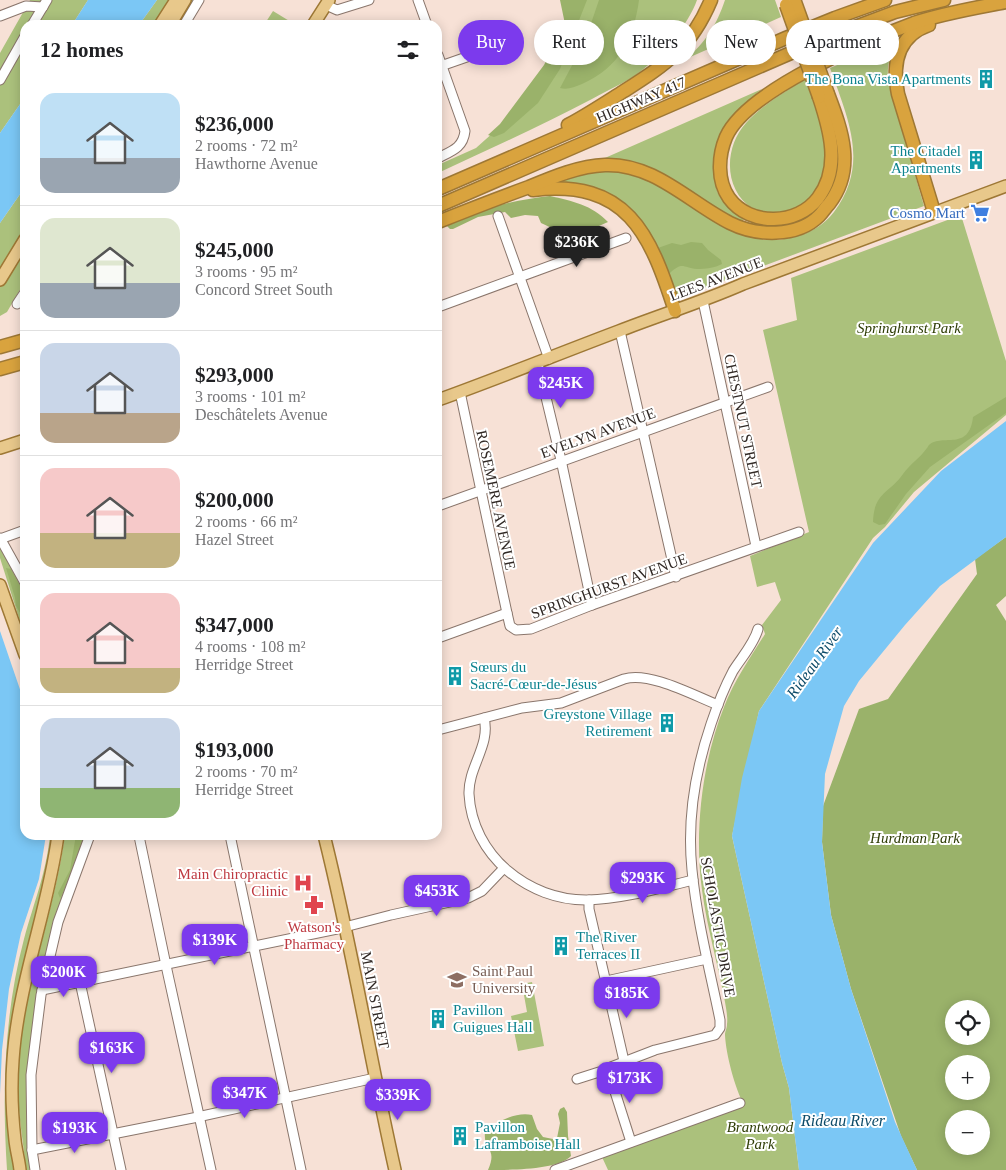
<!DOCTYPE html>
<meta charset="utf-8">
<style>
body{margin:0;font-family:"Times New Roman",serif;background:#f6f6f6;color:#202124;height:100vh;display:flex;flex-direction:column;font-size:19px;white-space:nowrap}
*{box-sizing:border-box;margin:0}
p{font-size:16px;color:#757577}
.icon{flex:none;width:28px;height:28px;fill:none;stroke:currentColor;stroke-width:2;stroke-linecap:round;stroke-linejoin:round}
.map{position:relative;flex:1;overflow:hidden}
.panel{position:absolute;left:20px;top:20px;width:422px;height:820px;display:flex;flex-direction:column;background:#fff;border-radius:15px;box-shadow:0 2px 12px #0003}
.panel>*{flex:none}
.hud{position:absolute;left:458px;top:20px;width:472px;height:45px;display:flex;gap:10px}
.controls{position:absolute;left:945px;top:1000px;display:grid;gap:10px}
.controls a{display:grid;place-items:center;width:45px;height:45px;border-radius:50%;background:#fff;box-shadow:0 2px 12px #0003;font-size:25px}
.price{position:absolute;translate:-50% -42px;padding:0 11px;border-radius:10px;background:#7c3aed;color:#fff;font-size:16px;line-height:32px;filter:drop-shadow(0 1px 2px #0008)}
.price::after{content:'';position:absolute;left:50%;top:30px;width:15px;height:11px;margin-left:-8px;background:inherit;clip-path:polygon(0 0,100% 0,50% 100%)}
.price.selected{background:#222;color:#fff}
ul{padding:0;list-style:none}
li{display:flex;align-items:center;gap:15px;height:125px;padding:0 20px}
li+li{border-top:1px solid #e0e0e0}
li span{display:grid;place-items:center;flex:none;width:140px;height:100px;border-radius:15px;color:#555}
li>.icon{margin-inline-start:auto}
span .icon{width:60px;height:60px;fill:#fffc;stroke-width:1}
li b{font-size:21px}
h2{display:flex;justify-content:space-between;align-items:center;height:60px;padding:0 20px;font-size:21px}
.pill{padding:0 18px;border-radius:22px;background:#fff;box-shadow:0 2px 12px #0003;font-size:18px;line-height:45px}
.pill.selected{background:#7c3aed;color:#fff}
.map>svg:first-child{display:block}
</style>
<div class="map">
<svg width="1006" height="1170" viewBox="0 0 1006 1170">
<rect width="100%" height="100%" fill="#f7e1d6"/>
<g fill="#abc17c">
<polygon points="30,0 88,0 72,25 25,25 25,97 0,133 0,53"/>
<polygon points="157,0 195,0 181,25 139,25"/>
<path d="M572,0H697C688,25 667,48 647,66C632,80 610,89 592,99C541,126 489,149 438,173V165L476,148L504,123L558,47Z"/>
<path d="M725,0H775L781,17L688,58C708,38 716,26 725,0Z"/>
<polygon points="273,11 291,22 289,25 264,25"/>
<path d="M899,39C890,55 887,62 888,81L924,206L675,299L637,218L556,185L555,182C578,175 598,168 622,172C683,181 727,256 794,237C810,233 823,226 834,212C870,164 848,119 830,68Z"/>
<path d="M807,78C815,102 829,134 826,159C825,171 821,185 814,195C802,213 773,220 753,209C723,190 724,147 746,123C763,104 786,91 807,78Z"/>
<path d="M762,89C735,111 713,131 714,168C714,177 715,187 719,195C725,205 735,211 744,219L741,222L703,201L598,161Z"/>
<polygon points="25,187 25,281 7,312 0,316 0,223"/>
<path d="M961,215L1006,361V415L914,492L885,527L873,538L759,711L732,836L782,1063L789,1088L799,1170H608L602,1157L744,1105C735,1088 726,1055 725,1035C725,1031 727,1029 727,1024C728,1018 726,1008 725,1002C718,964 707,928 702,890C694,832 702,762 724,707C734,681 750,658 765,634L762,625L781,600L775,582L757,587L750,556L809,532L763,330L797,320L791,278Z"/>
<polygon points="0,545 25,590 25,637 0,558"/>
<path d="M50,835H55L18,996L12,1147L14,1170H7C2,1093 4,1014 24,939C34,902 46,874 50,835Z"/>
<path d="M65,835H86C78,855 70,875 63,896C41,964 27,1037 27,1109C27,1130 27,1150 31,1170H26C23,1137 16,1105 18,1071C22,990 54,915 65,835Z"/>
<polygon points="532,982 544,1046 518,1051 511,1016 527,1012 522,984"/>
</g>
<g fill="#9ab26a" fill-rule="evenodd">
<polygon points="560,0 587,0 560,69 538,103 504,133 494,137 488,135 500,124 544,65 565,24"/>
<path d="M599,0H639C634,38 619,68 582,84C574,87 568,90 560,88L585,41Z"/>
<path d="M550,196C572,201 592,205 608,222L592,229L587,237L576,236C571,233 571,226 563,229L561,235L558,236L556,230L541,223L538,216L525,215L511,218L505,212L478,217L453,229H450L447,226C479,208 515,200 550,196Z"/>
<path d="M691,242L702,243L708,250L721,260L722,264C715,268 705,269 697,269C683,268 683,261 670,273L666,271L661,262L658,248L672,243L681,245Z"/>
<path d="M1006,397V413L930,467L906,494L885,524L879,525L873,522C874,492 889,494 903,474C910,464 920,458 927,448C928,447 928,446 929,445C943,433 969,452 973,417Z"/>
<path d="M1006,537V596L996,605L1006,621V1170H917L901,1136L851,989L831,915L822,842L823,806L859,709L888,699L977,574L975,559ZM954,1009H981V1036H954ZM954,1064H981V1091H954ZM954,1119H981V1146H954Z"/>
<polygon points="6,568 11,569 25,595 25,621 16,606 15,598"/>
<polygon points="76,835 84,835 79,853 62,895 60,898 58,893 70,870"/>
<path d="M564,1107L567,1112L568,1136L571,1156C559,1170 508,1170 488,1170C498,1147 483,1152 485,1132C495,1122 517,1111 532,1115L537,1129L543,1137L553,1139L557,1138L560,1123L558,1114L560,1109Z"/>
</g>
<g fill="#7bc7f5">
<polygon points="88,0 157,0 139,25 72,25"/>
<polygon points="25,97 25,187 0,223 0,133"/>
<polygon points="1006,421 1006,537 940,586 905,625 859,681 844,706 825,774 822,842 831,915 851,989 895,1122 917,1170 799,1170 789,1088 782,1063 732,836 742,778 759,711 873,543 941,471"/>
<polygon points="0,631 25,704 25,835 46,835 39,879 21,933 9,989 2,1050 0,1094"/>
</g>
<g fill="none" stroke-linecap="round" stroke-linejoin="round">
<g stroke="#8a766c" stroke-width="11">
<g id="minor">
<polyline points="418,0 427,25"/>
<polyline points="326,5 337,10 369,0"/>
<polyline points="0,16 26,6 43,7"/>
<polyline points="32,25 47,0"/>
<polyline points="184,25 199,0"/>
<path d="M438,55L465,131C463,148 452,151 438,158"/>
<polyline points="438,67 504,44"/>
<polyline points="0,80 25,36"/>
<polyline points="498,216 549,359"/>
<polyline points="703,301 756,546"/>
<polyline points="17,304 25,292"/>
<polyline points="438,307 626,238"/>
<polyline points="620,331 676,577"/>
<polyline points="538,364 561,460 592,605"/>
<polyline points="460,392 507,613 510,626 516,630 531,629 592,605 799,532"/>
<polyline points="438,506 768,387"/>
<polyline points="0,538 25,583"/>
<polyline points="0,539 25,530"/>
<polyline points="438,638 507,613"/>
<path d="M484,718C491,745 468,767 469,794C472,855 528,901 588,900C624,899 659,888 693,880"/>
<path d="M438,730L522,708L561,703L624,679C649,671 693,695 718,705"/>
<polyline points="230,835 301,1170"/>
<polyline points="139,836 167,970 211,1170"/>
<polyline points="589,900 589,909 624,1061"/>
<polyline points="606,981 707,959"/>
<polyline points="80,982 121,1170"/>
<polyline points="42,990 337,929 391,915 468,898 482,891 504,868"/>
<polyline points="577,1079 599,1072 609,1073"/>
<path d="M631,1142L609,1073L611,1067L655,1050L715,1035L720,1028V1020C710,971 697,921 692,870C687,821 695,771 711,724C717,706 724,688 733,671C741,658 754,644 758,629"/>
<polyline points="32,1150 193,1118 375,1078"/>
<polyline points="35,1170 32,1150 31,1075 41,995 58,922 90,835"/>
<polyline points="555,1170 740,1103"/>
</g>
</g>
<g stroke="#9e7835" stroke-width="14">
<g id="major">
<polyline points="160,25 176,0"/>
<polyline points="170,25 185,0"/>
<polyline points="313,25 329,0"/>
<polyline points="0,280 25,239"/>
<path d="M438,400C499,378 558,354 619,331C660,315 702,302 743,284L1006,186"/>
<polyline points="0,448 25,440"/>
<polyline points="0,585 25,655"/>
<path d="M324,835C352,946 370,1059 395,1170"/>
<path d="M20,1170C19,1160 16,1150 15,1140C12,1114 11,1086 13,1060C18,983 48,911 58,835"/>
</g>
</g>
<g stroke="#9e7835" stroke-width="15">
<g id="highway">
<path d="M929,25C897,36 892,64 898,94L934,212"/>
<path d="M819,97C830,130 841,168 818,198C798,225 750,227 729,198C717,181 718,156 726,137C747,90 866,41 914,23C944,13 975,8 1006,2"/>
<path d="M568,125C587,115 605,103 624,91C666,64 691,48 711,0"/>
<polyline points="438,189 786,38 835,18 885,0"/>
<path d="M533,190C627,179 650,233 675,311"/>
<polyline points="438,206 823,39 895,12 944,0"/>
<path d="M438,222C468,210 499,198 529,187C553,177 579,166 605,165C654,163 690,203 730,223C756,236 797,238 819,216C823,212 825,208 829,204C856,169 842,131 828,94"/>
<polyline points="0,347 25,340"/>
<polyline points="0,369 25,362"/>
</g>
</g>
<use href="#minor" stroke="#fff" stroke-width="9"/>
<use href="#major" stroke="#e8c88b" stroke-width="11"/>
<use href="#highway" stroke="#d9a33e" stroke-width="12"/>
<g stroke="#9e7835" stroke-width="15" stroke-linecap="butt">
<g id="highway-bridge">
<polyline points="795,2 828,94"/>
<polyline points="786,5 819,97"/>
</g>
</g>
<use href="#highway-bridge" stroke="#d9a33e" stroke-width="12"/>
</g>
<defs>
<g id="building-bare" transform="scale(1.5)"><path d="M-4-6H4V6H1V3H-1V6H-4ZM-2.5-4.3h1.7v1.8h-1.7ZM.8-4.3h1.7v1.8H.8ZM-2.5-1h1.7V.8h-1.7ZM.8-1h1.7V.8H.8Z" fill="#0f9aa8" stroke="#fff" stroke-width="2.5" paint-order="stroke"/></g>
<g id="supermarket-bare" transform="scale(1.5)"><path d="M-6-5.5h2.5l.6 2H6L4.5 2H-2.5L-4.4-4H-6ZM-1.5 3.2a1.3 1.3 0 1 0 .1 0ZM3 3.2a1.3 1.3 0 1 0 .1 0Z" fill="#3f7fe0" stroke="#fff" stroke-width="2.5" paint-order="stroke"/></g>
<g id="hospital-bare" transform="scale(1.5)"><path d="M-5-5h3v3.5h4V-5h3V5h-3V1.5h-4V5h-3Z" fill="#e0444e" stroke="#fff" stroke-width="2.5" paint-order="stroke"/></g>
<g id="pharmacy-bare" transform="scale(1.5)"><path d="M-2-6h4v4h4v4h-4v4h-4v-4h-4v-4h4Z" fill="#e0444e" stroke="#fff" stroke-width="2.5" paint-order="stroke"/></g>
<g id="university-bare" transform="scale(1.5)"><path d="M0-5L7-2L0 1L-7-2ZM-4 1L0 2.5L4 1V4Q0 6-4 4Z" fill="#8d6e63" stroke="#fff" stroke-width="2.5" paint-order="stroke"/></g>
</defs>
<g fill-rule="evenodd">
<use href="#building-bare" x="986" y="79"/>
<use href="#building-bare" x="976" y="160"/>
<use href="#supermarket-bare" x="980" y="213"/>
<use href="#building-bare" x="455" y="676"/>
<use href="#building-bare" x="667" y="723"/>
<use href="#hospital-bare" x="303" y="883"/>
<use href="#pharmacy-bare" x="314" y="905"/>
<use href="#building-bare" x="561" y="946"/>
<use href="#university-bare" x="457" y="980"/>
<use href="#building-bare" x="438" y="1019"/>
<use href="#building-bare" x="460" y="1136"/>
</g>
<g text-anchor="middle" stroke-width="4" stroke-linejoin="round" paint-order="stroke">
<g font-size="15" fill="#0d838f" stroke="#fff" text-anchor="start">
<text x="971" y="84" text-anchor="end">The Bona Vista Apartments</text>
<text x="961" y="156" text-anchor="end">The Citadel<tspan x="961" dy="17">Apartments</tspan></text>
<text x="470" y="672">Sœurs du<tspan x="470" dy="17">Sacré-Cœur-de-Jésus</tspan></text>
<text x="652" y="719" text-anchor="end">Greystone Village<tspan x="652" dy="17">Retirement</tspan></text>
<text x="576" y="942">The River<tspan x="576" dy="17">Terraces II</tspan></text>
<text x="453" y="1015">Pavillon<tspan x="453" dy="17">Guigues Hall</tspan></text>
<text x="475" y="1132">Pavillon<tspan x="475" dy="17">Laframboise Hall</tspan></text>
</g>
<g font-size="15" fill="#302824" stroke="#fff">
<text transform="translate(641 100) rotate(-23)" y="5">HIGHWAY 417</text>
<text transform="translate(716 279) rotate(-21)" y="5">LEES AVENUE</text>
<text transform="translate(743 421) rotate(78)" y="5">CHESTNUT STREET</text>
<text transform="translate(598 433) rotate(-20)" y="5">EVELYN AVENUE</text>
<text transform="translate(496 500) rotate(78)" y="5">ROSEMERE AVENUE</text>
<text transform="translate(609 586) rotate(-20)" y="5">SPRINGHURST AVENUE</text>
<text transform="translate(718 927) rotate(80)" y="5">SCHOLASTIC DRIVE</text>
<text transform="translate(375 1000) rotate(79)" y="5">MAIN STREET</text>
</g>
<g font-size="15" fill="#366cbe" stroke="#fff" text-anchor="end">
<text x="965" y="218">Cosmo Mart</text>
</g>
<g font-size="15" font-style="italic" fill="#303e07" stroke="#fff">
<text x="909" y="333">Springhurst Park</text>
<text x="915" y="843">Hurdman Park</text>
<text x="760" y="1132">Brantwood<tspan x="760" dy="17">Park</tspan></text>
</g>
<g font-size="15" fill="#be3a42" stroke="#fff" text-anchor="end">
<text x="288" y="879">Main Chiropractic<tspan x="288" dy="17">Clinic</tspan></text>
<text x="314" y="932" text-anchor="middle">Watson's<tspan x="314" dy="17">Pharmacy</tspan></text>
</g>
<g font-size="15" fill="#785e54" stroke="#fff" text-anchor="start">
<text x="472" y="976">Saint Paul<tspan x="472" dy="17">University</tspan></text>
</g>
<g font-size="16" font-style="italic" fill="#0d4b69" stroke="#fff">
<text transform="translate(814 662) rotate(-54)" y="6">Rideau River</text>
<text x="843" y="1126">Rideau River</text>
</g>
</g>
</svg>
<div class="controls">
<a><svg class="icon" aria-label="locate" viewBox="0 0 24 24"><circle cx="12" cy="12" r="6"/><path d="M12 2v4M12 18v4M2 12h4M18 12h4"/></svg></a>
<a>+</a>
<a>−</a>
</div>
<b class="price selected" style="left:577px;top:268px">$236K</b>
<b class="price" style="left:561px;top:409px">$245K</b>
<b class="price" style="left:643px;top:904px">$293K</b>
<b class="price" style="left:437px;top:917px">$453K</b>
<b class="price" style="left:215px;top:966px">$139K</b>
<b class="price" style="left:64px;top:998px">$200K</b>
<b class="price" style="left:627px;top:1019px">$185K</b>
<b class="price" style="left:112px;top:1074px">$163K</b>
<b class="price" style="left:630px;top:1104px">$173K</b>
<b class="price" style="left:245px;top:1119px">$347K</b>
<b class="price" style="left:398px;top:1121px">$339K</b>
<b class="price" style="left:75px;top:1154px">$193K</b>
<div class="hud">
<a class="pill selected">Buy</a>
<a class="pill">Rent</a>
<a class="pill">Filters</a>
<a class="pill">New</a>
<a class="pill">Apartment</a>
</div>
<section class="panel">
<h2>12 homes<svg class="icon" aria-label="filters" viewBox="0 0 24 24"><path d="M4 7h16M4 17h16"/><circle cx="9" cy="7" r="2"/><circle cx="15" cy="17" r="2"/></svg></h2>
<ul>
<li><span style="background:linear-gradient(#bfe0f5 65%,#9aa5b1 0)"><svg class="icon" aria-label="home" viewBox="0 0 24 24"><path d="M3 11l9-7 9 7M6 9v11h12V9"/></svg></span><div><b>$236,000</b><p>2 rooms · 72 m²</p><p>Hawthorne Avenue</p></div></li>
<li><span style="background:linear-gradient(#dfe7d0 65%,#9aa5b1 0)"><svg class="icon" aria-label="home" viewBox="0 0 24 24"><path d="M3 11l9-7 9 7M6 9v11h12V9"/></svg></span><div><b>$245,000</b><p>3 rooms · 95 m²</p><p>Concord Street South</p></div></li>
<li><span style="background:linear-gradient(#c9d6e8 70%,#b9a48a 0)"><svg class="icon" aria-label="home" viewBox="0 0 24 24"><path d="M3 11l9-7 9 7M6 9v11h12V9"/></svg></span><div><b>$293,000</b><p>3 rooms · 101 m²</p><p>Deschâtelets Avenue</p></div></li>
<li><span style="background:linear-gradient(#f6c9c9 65%,#c2b280 0)"><svg class="icon" aria-label="home" viewBox="0 0 24 24"><path d="M3 11l9-7 9 7M6 9v11h12V9"/></svg></span><div><b>$200,000</b><p>2 rooms · 66 m²</p><p>Hazel Street</p></div></li>
<li><span style="background:linear-gradient(#f6c9c9 75%,#c2b280 0)"><svg class="icon" aria-label="home" viewBox="0 0 24 24"><path d="M3 11l9-7 9 7M6 9v11h12V9"/></svg></span><div><b>$347,000</b><p>4 rooms · 108 m²</p><p>Herridge Street</p></div></li>
<li><span style="background:linear-gradient(#c9d6e8 70%,#8fb573 0)"><svg class="icon" aria-label="home" viewBox="0 0 24 24"><path d="M3 11l9-7 9 7M6 9v11h12V9"/></svg></span><div><b>$193,000</b><p>2 rooms · 70 m²</p><p>Herridge Street</p></div></li>
</ul>
</section>
</div>
